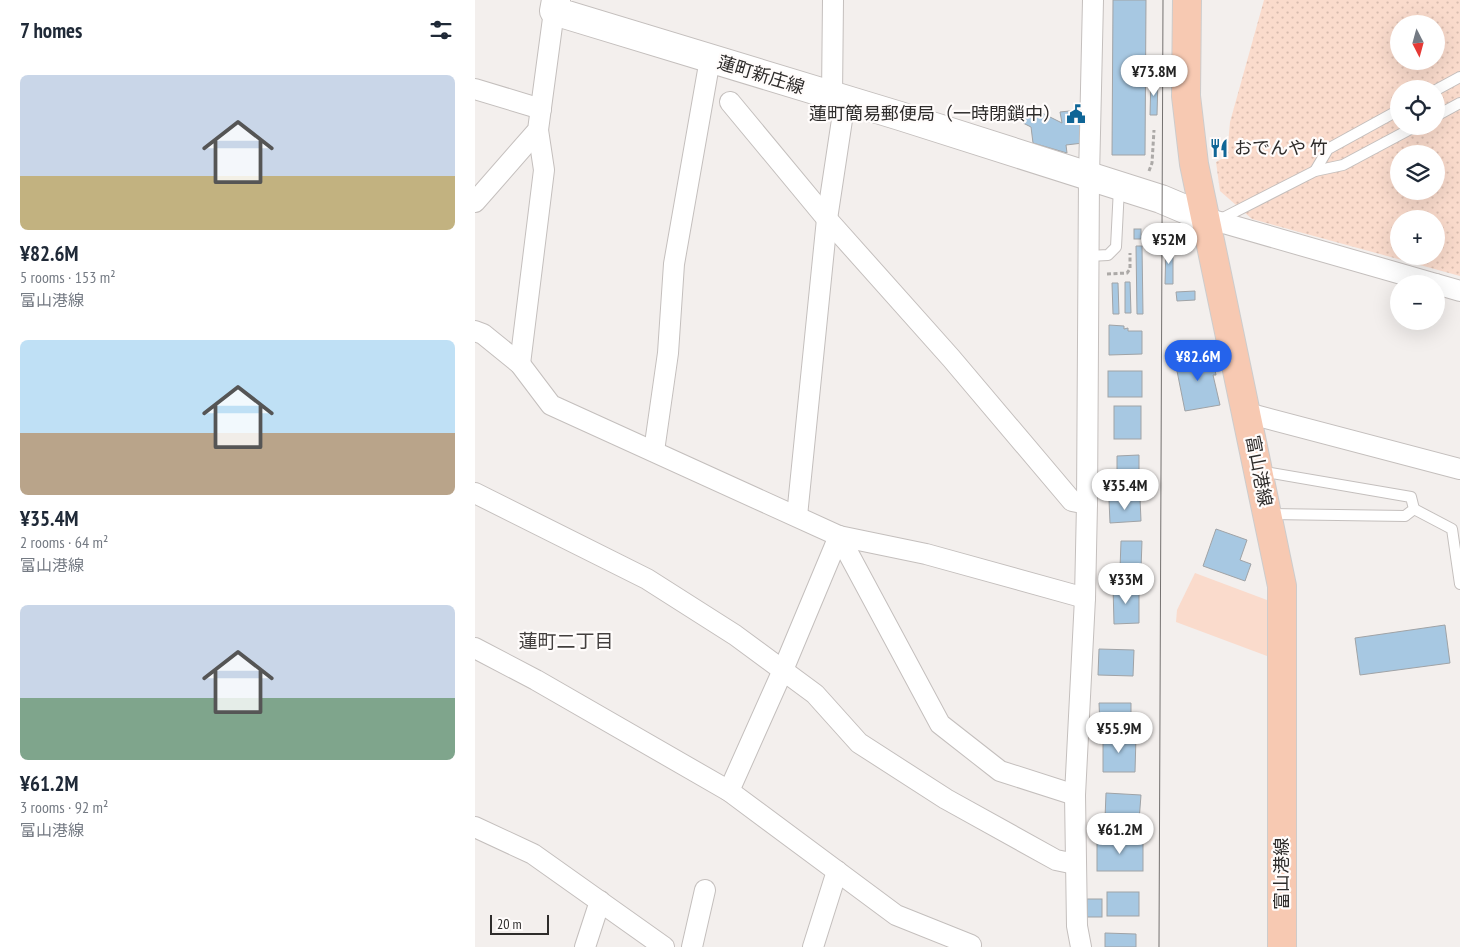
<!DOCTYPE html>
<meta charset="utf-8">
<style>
body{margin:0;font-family:"PT Sans Narrow","Noto Sans JP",sans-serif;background:#f6f6f7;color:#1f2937;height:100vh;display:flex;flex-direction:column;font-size:19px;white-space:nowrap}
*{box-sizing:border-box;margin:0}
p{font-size:16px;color:#747a83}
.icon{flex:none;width:28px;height:28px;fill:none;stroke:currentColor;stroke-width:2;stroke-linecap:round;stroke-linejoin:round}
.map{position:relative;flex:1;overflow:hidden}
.side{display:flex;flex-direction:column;background:#fff;width:475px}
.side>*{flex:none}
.needle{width:32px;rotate:174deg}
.buttons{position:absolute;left:915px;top:15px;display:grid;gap:10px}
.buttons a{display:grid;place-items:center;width:55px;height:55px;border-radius:50%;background:#fff;box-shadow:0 5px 20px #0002;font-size:25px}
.scale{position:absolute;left:15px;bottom:12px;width:59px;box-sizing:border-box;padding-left:5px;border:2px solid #2e2c2b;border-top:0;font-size:14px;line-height:18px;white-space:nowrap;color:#2e2c2b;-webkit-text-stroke:4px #fffcfb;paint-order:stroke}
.price{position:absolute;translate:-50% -42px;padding:0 11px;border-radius:18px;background:#fff;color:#222;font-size:16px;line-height:32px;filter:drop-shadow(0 1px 2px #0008)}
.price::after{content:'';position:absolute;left:50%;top:30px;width:15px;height:11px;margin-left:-8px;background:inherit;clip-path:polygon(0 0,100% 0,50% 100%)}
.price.on{background:#2563eb;color:#fff}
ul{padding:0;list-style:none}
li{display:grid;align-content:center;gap:10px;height:265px;padding:0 20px}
li span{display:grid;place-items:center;height:155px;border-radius:8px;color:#555}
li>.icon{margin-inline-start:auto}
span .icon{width:90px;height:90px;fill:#fffc;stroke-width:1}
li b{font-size:21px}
h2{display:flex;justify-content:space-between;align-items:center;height:60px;padding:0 20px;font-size:21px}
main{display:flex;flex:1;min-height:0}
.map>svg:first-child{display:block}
</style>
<main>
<section class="side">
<h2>7 homes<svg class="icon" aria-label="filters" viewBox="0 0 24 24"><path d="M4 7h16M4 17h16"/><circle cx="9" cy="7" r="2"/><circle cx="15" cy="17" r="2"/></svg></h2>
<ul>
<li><span style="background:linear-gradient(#c9d6e8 65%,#c2b280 0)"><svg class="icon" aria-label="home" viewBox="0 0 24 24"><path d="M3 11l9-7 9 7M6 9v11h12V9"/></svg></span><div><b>¥82.6M</b><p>5 rooms · 153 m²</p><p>富山港線</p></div></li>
<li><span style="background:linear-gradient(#bfe0f5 60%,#b9a48a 0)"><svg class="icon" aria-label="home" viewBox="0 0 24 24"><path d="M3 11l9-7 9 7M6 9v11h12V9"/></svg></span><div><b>¥35.4M</b><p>2 rooms · 64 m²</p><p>富山港線</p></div></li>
<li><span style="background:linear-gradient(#c9d6e8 60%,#7fa58c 0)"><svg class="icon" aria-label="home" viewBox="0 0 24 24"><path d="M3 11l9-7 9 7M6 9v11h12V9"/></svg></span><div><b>¥61.2M</b><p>3 rooms · 92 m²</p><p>富山港線</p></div></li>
</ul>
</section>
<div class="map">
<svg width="985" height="947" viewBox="0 0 985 947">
<defs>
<pattern id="park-dots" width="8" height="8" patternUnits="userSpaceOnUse" patternTransform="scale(1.25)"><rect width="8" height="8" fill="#fadbcc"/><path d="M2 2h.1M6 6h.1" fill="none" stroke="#d7bcaf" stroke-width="1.8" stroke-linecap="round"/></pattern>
</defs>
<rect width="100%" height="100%" fill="#f3efed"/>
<polygon fill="#fadbcc" points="720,573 792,600 792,656 701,622 702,610"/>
<path fill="url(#park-dots)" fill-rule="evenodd" d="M789,0H985V276L777,219L745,191L741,162L752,156L755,122ZM924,24H961V61H924ZM924,89H961V126H924ZM924,154H961V191H924ZM924,219H961V256H924Z"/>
<g fill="#a7c8e2" stroke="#a0a3a6">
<polygon points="638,0 671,0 670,155 637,155"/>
<polygon points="676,78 683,78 682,115 675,115"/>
<polygon points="555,107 587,123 585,112 604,110 608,143 591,145 592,153 558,143 556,127 548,123"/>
<rect x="659" y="229" width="7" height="10"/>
<polygon points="661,246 667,246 668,314 662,314"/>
<polygon points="691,246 698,246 698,284 690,284"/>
<polygon points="650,282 655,282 656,313 650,313"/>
<polygon points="637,283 643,283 644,314 638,314"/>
<polygon points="720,291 720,300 702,301 701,292"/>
<polygon points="634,325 649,326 649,329 653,328 653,331 667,331 667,354 634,355"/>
<polygon points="737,354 741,375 738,375 745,405 710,411 700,361"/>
<rect x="633" y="371" width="34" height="26"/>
<rect x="639" y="406" width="27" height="33"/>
<polygon points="664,455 664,480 642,481 642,456"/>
<polygon points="665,498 666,521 635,523 634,500"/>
<polygon points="741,529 772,540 765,560 776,564 770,581 728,566"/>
<polygon points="646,541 667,541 666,569 645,569"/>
<polygon points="638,586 664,586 664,623 639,624"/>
<polygon points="970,625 975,663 885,675 880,638"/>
<polygon points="624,649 659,650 658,676 623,675"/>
<polygon points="624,703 656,703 656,725 625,726"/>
<polygon points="661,736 660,772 628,772 628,737"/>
<polygon points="631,793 666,795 664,821 630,819"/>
<rect x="622" y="839" width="46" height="32"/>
<rect x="632" y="892" width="32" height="24"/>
<rect x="612" y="899" width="15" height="18"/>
<polygon points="630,933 661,934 661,947 630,947"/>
</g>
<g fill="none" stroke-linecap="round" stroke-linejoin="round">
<g stroke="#c4bfbd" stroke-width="12">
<g id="service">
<polyline points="961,90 985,77"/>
<polyline points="961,116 985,103"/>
<polyline points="840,171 853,149 924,110"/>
<polyline points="744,220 840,171 868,165 941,126"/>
<polyline points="614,256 633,255 641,247 644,188"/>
<polyline points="785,471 936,497 939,509 930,516 794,514"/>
<polyline points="939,509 977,529 985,584"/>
</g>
</g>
<g stroke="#c4bfbd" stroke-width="22">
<g id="minor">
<polyline points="0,89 66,109"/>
<polyline points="357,96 358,0"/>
<polyline points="255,102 352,219 476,358 597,501 612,504 610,598 600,795 602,926 606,947"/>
<polyline points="0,202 63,130 79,11"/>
<polyline points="731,218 961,284"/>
<polyline points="961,284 985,291"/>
<polyline points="0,331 8,334 45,364 76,405 364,536 451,554 610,598"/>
<polyline points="45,364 69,170 63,130"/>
<polyline points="772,413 985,469"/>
<polyline points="179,451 193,353 199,264 235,59"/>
<polyline points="0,493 172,579 260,635 340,694 384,743 471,799 581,860 600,864"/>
<polyline points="612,504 614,177 618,0"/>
<polyline points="322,516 352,219 370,100"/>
<polyline points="364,536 465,724 525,771 600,795"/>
<polyline points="0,648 61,680 254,791 421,915 496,945"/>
<polyline points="254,791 308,670 364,536"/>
<polyline points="0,827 58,854 189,947"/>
<polyline points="110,947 125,901"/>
<polyline points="217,947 230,890"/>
<polyline points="338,947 362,871"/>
</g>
</g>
<g stroke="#c4bfbd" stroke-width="30">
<polyline id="secondary" points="81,0 79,11 425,116 686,199 731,218"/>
</g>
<g stroke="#cdcccc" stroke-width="30">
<polyline id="primary" points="712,0 711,96 719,164 807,586 807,947"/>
</g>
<g stroke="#aca9a7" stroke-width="3" stroke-dasharray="4 2.5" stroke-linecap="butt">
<polyline points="674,171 677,163 679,130"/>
<polyline points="698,238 712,236"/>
<polyline points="632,274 652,273 655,269 655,253"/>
</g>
<use href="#service" stroke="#fff" stroke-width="10"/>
<use href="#minor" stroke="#fff" stroke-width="20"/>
<use href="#secondary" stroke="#fff" stroke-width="28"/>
<use href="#primary" stroke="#f7c9b2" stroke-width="28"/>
<polyline stroke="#73706f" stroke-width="1" points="684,947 688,0"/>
</g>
<defs>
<g id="civic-bare" transform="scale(1.5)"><path d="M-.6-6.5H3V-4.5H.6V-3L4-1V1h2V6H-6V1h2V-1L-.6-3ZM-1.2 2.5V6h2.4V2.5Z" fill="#0f6596" stroke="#fffcfb" stroke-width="2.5" paint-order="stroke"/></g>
<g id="restaurant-bare" transform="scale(1.5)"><path d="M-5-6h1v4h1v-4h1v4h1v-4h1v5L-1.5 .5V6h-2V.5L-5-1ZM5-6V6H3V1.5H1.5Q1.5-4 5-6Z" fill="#0f6596" stroke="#fffcfb" stroke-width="2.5" paint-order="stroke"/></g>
</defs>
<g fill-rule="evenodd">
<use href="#civic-bare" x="601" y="114"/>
<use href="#restaurant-bare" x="744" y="148"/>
</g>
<g text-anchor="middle" stroke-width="4.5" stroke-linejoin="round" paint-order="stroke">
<g font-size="18" fill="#2e2c2b" stroke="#fffcfb">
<text transform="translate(286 75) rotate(17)" y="6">蓮町新庄線</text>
<text transform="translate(784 471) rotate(79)" y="6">富山港線</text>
<text transform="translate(807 874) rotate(-90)" y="6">富山港線</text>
</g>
<g font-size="18" fill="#2e2c2b" stroke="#fffcfb" text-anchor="end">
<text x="586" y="120">蓮町簡易郵便局（一時閉鎖中）</text>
<text x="759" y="154" text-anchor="start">おでんや 竹</text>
</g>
<g font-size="19" fill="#433f3e" stroke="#fffcfb">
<text x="91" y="648">蓮町二丁目</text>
</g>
</g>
</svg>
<div class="buttons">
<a><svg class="needle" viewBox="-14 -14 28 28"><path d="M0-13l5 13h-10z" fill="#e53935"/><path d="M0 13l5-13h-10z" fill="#747a83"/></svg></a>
<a><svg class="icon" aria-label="locate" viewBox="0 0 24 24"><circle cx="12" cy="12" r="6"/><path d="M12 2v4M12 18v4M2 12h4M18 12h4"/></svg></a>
<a><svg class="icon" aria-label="layers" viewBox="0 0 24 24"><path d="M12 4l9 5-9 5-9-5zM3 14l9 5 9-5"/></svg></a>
<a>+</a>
<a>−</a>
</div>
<div class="scale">20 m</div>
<b class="price" style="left:679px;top:97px">¥73.8M</b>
<b class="price" style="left:694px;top:265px">¥52M</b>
<b class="price on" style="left:723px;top:382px">¥82.6M</b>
<b class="price" style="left:650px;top:511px">¥35.4M</b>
<b class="price" style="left:651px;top:605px">¥33M</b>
<b class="price" style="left:644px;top:754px">¥55.9M</b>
<b class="price" style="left:645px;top:855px">¥61.2M</b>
</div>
</main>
